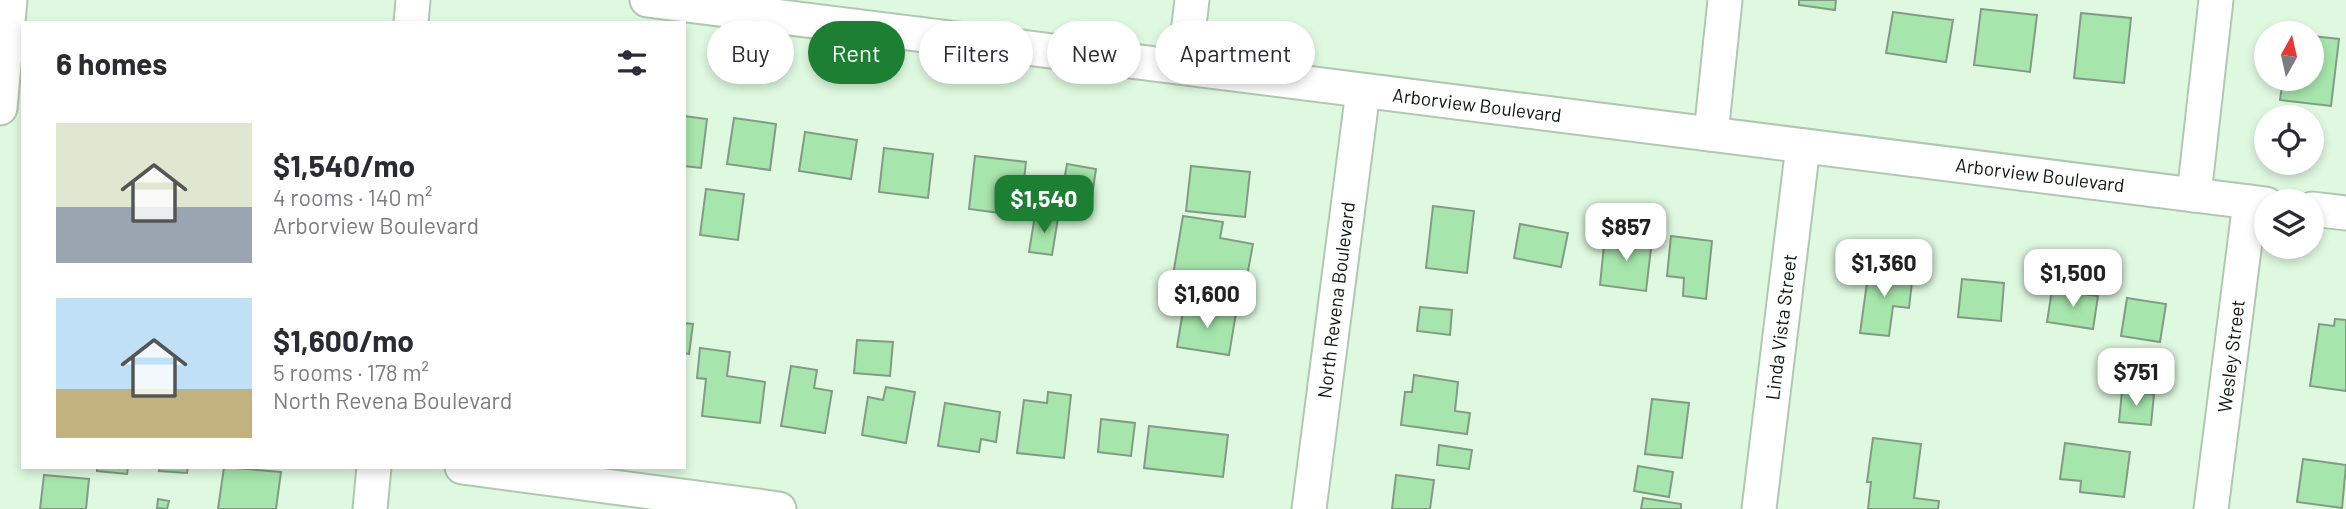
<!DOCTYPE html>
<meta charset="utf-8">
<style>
body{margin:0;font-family:Barlow,sans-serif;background:#f2f2f3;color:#2b2b33;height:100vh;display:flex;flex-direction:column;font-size:26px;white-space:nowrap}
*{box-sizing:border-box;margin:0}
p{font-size:23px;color:#7c7c81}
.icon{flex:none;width:38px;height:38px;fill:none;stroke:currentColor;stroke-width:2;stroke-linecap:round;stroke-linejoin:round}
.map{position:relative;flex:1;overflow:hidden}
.panel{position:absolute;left:21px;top:21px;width:665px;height:448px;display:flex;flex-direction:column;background:#fff;border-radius:0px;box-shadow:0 4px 10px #0003}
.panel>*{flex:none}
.hud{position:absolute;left:707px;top:21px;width:665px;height:63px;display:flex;gap:14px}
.needle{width:46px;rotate:8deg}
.tools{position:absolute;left:2254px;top:21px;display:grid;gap:14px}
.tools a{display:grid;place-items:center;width:70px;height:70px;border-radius:50%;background:#fff;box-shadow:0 4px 10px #0003;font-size:35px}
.price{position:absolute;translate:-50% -60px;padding:0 16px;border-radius:14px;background:#fff;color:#222;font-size:23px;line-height:46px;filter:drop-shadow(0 2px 4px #0008)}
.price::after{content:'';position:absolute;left:50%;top:42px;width:21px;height:16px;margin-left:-10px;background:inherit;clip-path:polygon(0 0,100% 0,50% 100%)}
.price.selected{background:#1c7f32;color:#fff}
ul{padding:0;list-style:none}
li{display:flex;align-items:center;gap:21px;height:175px;padding:0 35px}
li span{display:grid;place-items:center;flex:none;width:196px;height:140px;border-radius:0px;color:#555}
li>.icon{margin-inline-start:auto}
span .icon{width:84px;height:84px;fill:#fffc;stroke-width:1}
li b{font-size:30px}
h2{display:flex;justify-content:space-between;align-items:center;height:84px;padding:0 35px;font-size:30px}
.chip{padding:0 24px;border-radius:32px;background:#fff;box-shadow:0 4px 10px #0003;font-size:24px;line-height:63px}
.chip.selected{background:#1c7f32;color:#fff}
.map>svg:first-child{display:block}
</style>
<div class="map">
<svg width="2346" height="509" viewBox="0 0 2346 509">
<rect width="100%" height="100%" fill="#dff9e0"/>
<g fill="#a6e5ab" stroke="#839b85" stroke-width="2">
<polygon points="1799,0 1836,0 1835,10 1799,5"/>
<polygon points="1981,9 2037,15 2030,72 1974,65"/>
<polygon points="1893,12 1953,20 1946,62 1886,53"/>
<polygon points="2081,13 2131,18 2124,83 2074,78"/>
<polygon points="2312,36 2339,39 2331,106 2280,100 2283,79 2312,79"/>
<polygon points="684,116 707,119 701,168 684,166"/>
<polygon points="734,118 776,124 770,170 727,164"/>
<polygon points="805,132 857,140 851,179 799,171"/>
<polygon points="884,148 933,154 928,198 879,192"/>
<polygon points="975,156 1026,162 1021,208 1000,206 1000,213 969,209"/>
<polygon points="1067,164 1096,169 1090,209 1060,204"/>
<polygon points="1191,166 1250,172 1245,217 1186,211"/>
<polygon points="706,189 744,194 738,240 700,235"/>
<polygon points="1433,206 1474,211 1467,273 1426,268"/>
<polygon points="1035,215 1058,218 1052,255 1029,252"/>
<polygon points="1183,216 1223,222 1220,238 1253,244 1245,287 1173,275"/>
<polygon points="1520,224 1568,233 1561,267 1514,258"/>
<polygon points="1605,235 1652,240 1646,291 1600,285"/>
<polygon points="1671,236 1712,241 1706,299 1683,296 1684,278 1667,276"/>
<polygon points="1869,268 1913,273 1909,308 1893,306 1889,336 1860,333"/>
<polygon points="1962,279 2004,283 2001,321 1958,317"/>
<polygon points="2052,290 2098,296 2093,329 2047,322"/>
<polygon points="2127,298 2166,304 2160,342 2121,336"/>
<polygon points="1184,305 1236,313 1229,355 1177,347"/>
<polygon points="1420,307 1452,310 1450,335 1417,331"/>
<polygon points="2335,319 2346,320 2346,391 2310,386 2319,324 2334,326"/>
<polygon points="684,323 693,324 689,354 684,353"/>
<polygon points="857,340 893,342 890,376 854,373"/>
<polygon points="700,348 730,352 727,376 765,382 760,423 702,416 706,379 697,378"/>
<polygon points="791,366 817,370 814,388 832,391 825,433 781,426"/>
<polygon points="1414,375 1458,382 1455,411 1470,413 1467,434 1401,425 1405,392 1412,392"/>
<polygon points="886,387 915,392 906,443 862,435 868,397 883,400"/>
<polygon points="2122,391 2154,394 2151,425 2119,422"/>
<polygon points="1048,392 1071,395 1064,458 1017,453 1024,400 1047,403"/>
<polygon points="1652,399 1689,403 1682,458 1645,454"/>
<polygon points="945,403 1000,412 996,442 981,439 979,452 938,446"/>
<polygon points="1101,419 1135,423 1131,456 1098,452"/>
<polygon points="1149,426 1228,435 1223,477 1144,468"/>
<polygon points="1873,438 1921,444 1914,498 1939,501 1938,509 1868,509 1871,482 1867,482"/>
<polygon points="2065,443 2130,452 2124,497 2080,492 2081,481 2060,479"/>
<polygon points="1439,445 1472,450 1469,469 1437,465"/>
<polygon points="2303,459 2346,465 2342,508 2297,502"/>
<polygon points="1638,466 1673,472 1669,497 1634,491"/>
<polygon points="97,467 128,467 127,474 97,471"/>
<polygon points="160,467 188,467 187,473 159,471"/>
<polygon points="224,467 281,472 276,509 218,509"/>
<polygon points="44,475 89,479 86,509 40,509"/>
<polygon points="1396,475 1434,480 1430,509 1392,509"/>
<polygon points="1643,498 1681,504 1681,509 1641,509"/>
<polygon points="158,499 169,501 167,509 157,508"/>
</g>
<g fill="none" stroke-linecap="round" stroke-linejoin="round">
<g stroke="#b0c8b1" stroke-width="37">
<g id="street">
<polyline points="647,0 2266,204"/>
<polyline points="411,23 413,0"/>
<polyline points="1184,65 1192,0"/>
<polyline points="0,108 10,0"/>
<polyline points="1711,134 1725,0"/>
<polyline points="2194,195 2216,0"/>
<polyline points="2312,209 2346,213"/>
<polyline points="462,467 779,509"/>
<polyline points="370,509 374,467"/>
<polyline points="1309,509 1363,91"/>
<polyline points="1759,509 1803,146"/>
<polyline points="2211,509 2250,202"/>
</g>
</g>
<use href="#street" stroke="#fff" stroke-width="33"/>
</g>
<g text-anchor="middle" stroke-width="6" stroke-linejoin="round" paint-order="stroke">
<g font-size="19" fill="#0d160e" stroke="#fefefe">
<text transform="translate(1477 105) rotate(7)" y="7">Arborview Boulevard</text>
<text transform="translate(2040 175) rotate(7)" y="7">Arborview Boulevard</text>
<text transform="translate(1336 300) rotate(-83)" y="7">North Revena Boulevard</text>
<text transform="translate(1781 327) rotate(-83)" y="7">Linda Vista Street</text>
<text transform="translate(2231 356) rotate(-83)" y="7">Wesley Street</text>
</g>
</g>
</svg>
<div class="tools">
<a><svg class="needle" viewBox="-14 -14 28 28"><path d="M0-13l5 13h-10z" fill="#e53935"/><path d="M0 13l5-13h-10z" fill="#7c7c81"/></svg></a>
<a><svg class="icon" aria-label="locate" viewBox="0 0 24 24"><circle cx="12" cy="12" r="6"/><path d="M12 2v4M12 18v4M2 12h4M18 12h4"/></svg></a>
<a><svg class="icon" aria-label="layers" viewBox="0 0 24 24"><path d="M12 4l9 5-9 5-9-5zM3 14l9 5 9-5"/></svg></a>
</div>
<b class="price selected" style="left:1044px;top:235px">$1,540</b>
<b class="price" style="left:1626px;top:263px">$857</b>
<b class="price" style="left:1884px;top:299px">$1,360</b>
<b class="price" style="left:2073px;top:309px">$1,500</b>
<b class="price" style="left:1207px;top:330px">$1,600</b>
<b class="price" style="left:2136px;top:408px">$751</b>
<div class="hud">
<a class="chip">Buy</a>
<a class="chip selected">Rent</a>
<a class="chip">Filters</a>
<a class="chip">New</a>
<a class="chip">Apartment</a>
</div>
<section class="panel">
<h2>6 homes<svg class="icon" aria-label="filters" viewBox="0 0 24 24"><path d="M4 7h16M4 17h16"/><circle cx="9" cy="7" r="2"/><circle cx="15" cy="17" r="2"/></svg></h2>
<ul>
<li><span style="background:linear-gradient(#dfe7d0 60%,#9aa5b1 0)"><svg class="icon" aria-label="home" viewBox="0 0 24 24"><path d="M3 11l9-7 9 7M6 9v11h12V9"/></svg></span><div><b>$1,540/mo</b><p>4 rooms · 140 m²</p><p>Arborview Boulevard</p></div></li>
<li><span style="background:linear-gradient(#bfe0f5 65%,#c2b280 0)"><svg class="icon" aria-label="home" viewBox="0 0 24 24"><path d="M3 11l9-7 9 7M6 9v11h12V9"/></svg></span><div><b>$1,600/mo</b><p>5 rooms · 178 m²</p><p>North Revena Boulevard</p></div></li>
</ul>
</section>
</div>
